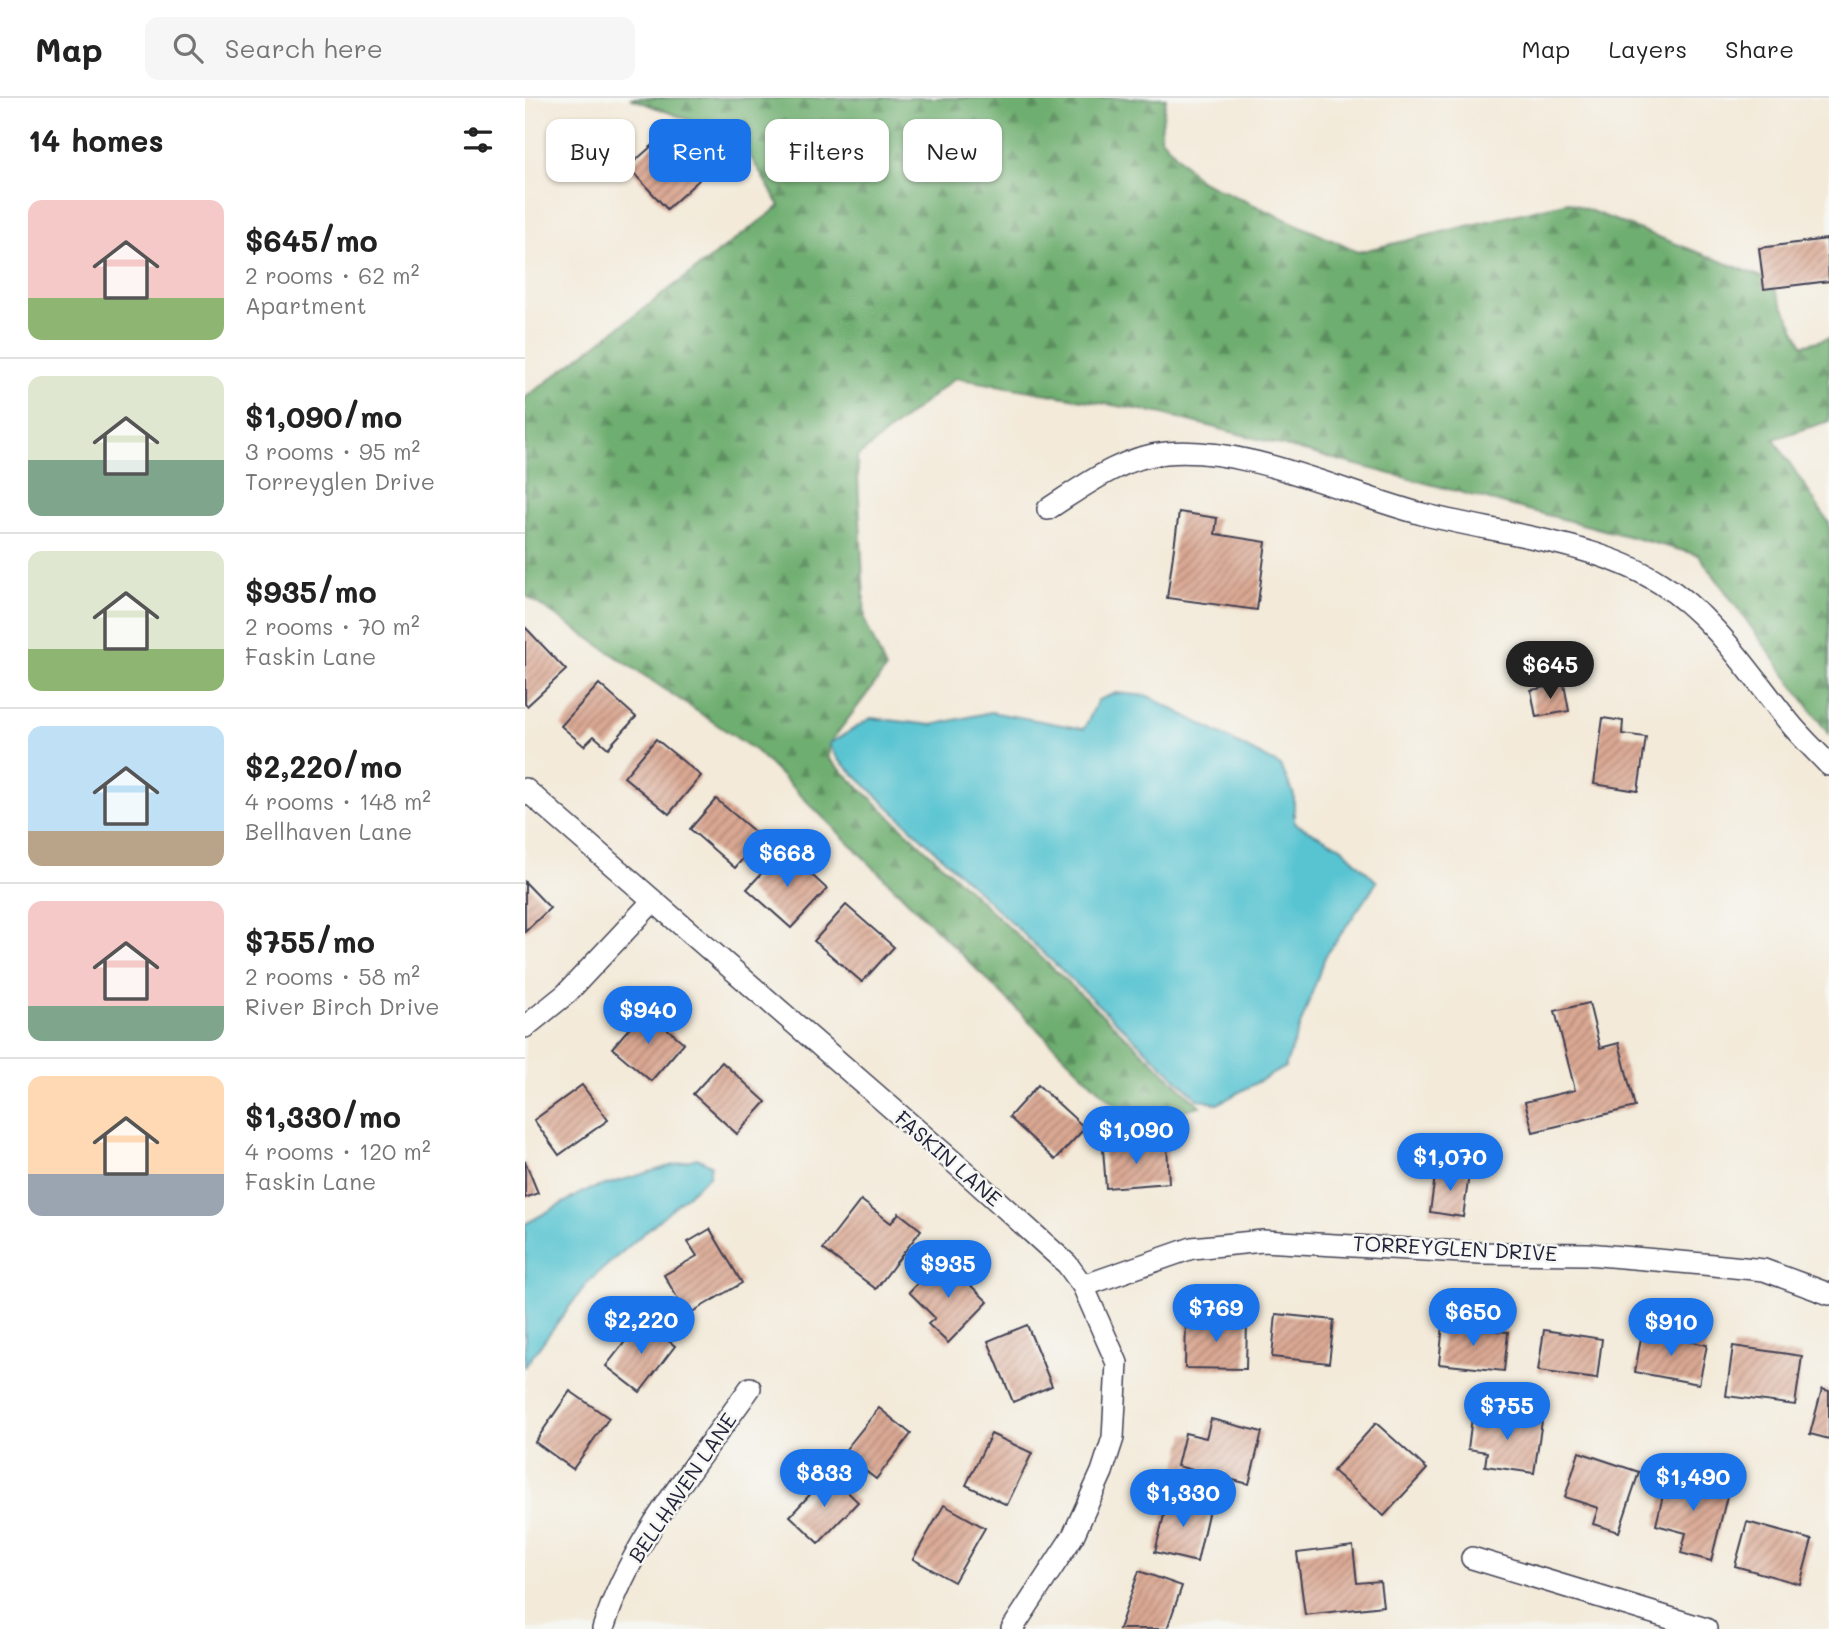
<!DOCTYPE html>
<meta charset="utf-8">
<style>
body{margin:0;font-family:Mali,sans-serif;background:#f6f6f6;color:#222;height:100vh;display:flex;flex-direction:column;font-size:26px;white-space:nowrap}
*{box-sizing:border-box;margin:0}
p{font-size:23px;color:#767676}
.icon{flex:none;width:38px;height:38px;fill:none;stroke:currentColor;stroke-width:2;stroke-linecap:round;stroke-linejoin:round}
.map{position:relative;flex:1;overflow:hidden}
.panel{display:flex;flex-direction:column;background:#fff;width:525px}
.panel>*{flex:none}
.banner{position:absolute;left:21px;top:21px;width:665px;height:63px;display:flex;gap:14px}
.price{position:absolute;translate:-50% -60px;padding:0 16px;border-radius:24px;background:#1a73e8;color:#fff;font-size:23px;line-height:46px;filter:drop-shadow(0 2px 4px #0008)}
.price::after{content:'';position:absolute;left:50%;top:42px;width:21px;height:16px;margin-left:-10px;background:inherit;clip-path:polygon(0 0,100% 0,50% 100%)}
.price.current{background:#222;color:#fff}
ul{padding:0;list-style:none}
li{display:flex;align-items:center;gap:21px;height:175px;padding:0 28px}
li+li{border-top:2px solid #e0e0e0}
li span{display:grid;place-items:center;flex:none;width:196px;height:140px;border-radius:14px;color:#555}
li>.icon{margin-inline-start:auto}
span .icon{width:84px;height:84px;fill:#fffc;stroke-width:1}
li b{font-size:30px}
h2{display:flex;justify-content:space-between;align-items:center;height:84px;padding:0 28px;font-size:30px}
.tag{padding:0 24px;border-radius:14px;background:#fff;box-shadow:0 2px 5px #0004;font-size:24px;line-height:63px}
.tag.current{background:#1a73e8;color:#fff}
header{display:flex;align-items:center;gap:42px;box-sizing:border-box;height:98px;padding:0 35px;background:#fff;border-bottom:2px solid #e0e0e0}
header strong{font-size:33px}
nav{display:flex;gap:38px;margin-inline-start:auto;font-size:24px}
.search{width:490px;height:63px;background:#f6f6f6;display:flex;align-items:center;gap:18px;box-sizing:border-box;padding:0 24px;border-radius:14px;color:#767676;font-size:26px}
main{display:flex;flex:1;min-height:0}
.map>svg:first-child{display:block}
</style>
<header>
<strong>Map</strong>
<div class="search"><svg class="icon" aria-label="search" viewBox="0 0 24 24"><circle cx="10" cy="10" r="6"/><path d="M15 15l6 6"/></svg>Search here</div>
<nav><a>Map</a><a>Layers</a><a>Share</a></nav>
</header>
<main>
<section class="panel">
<h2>14 homes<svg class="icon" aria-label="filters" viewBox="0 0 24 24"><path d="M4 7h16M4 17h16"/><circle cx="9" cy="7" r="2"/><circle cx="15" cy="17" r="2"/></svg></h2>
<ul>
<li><span style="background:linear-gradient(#f6c9c9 70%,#8fb573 0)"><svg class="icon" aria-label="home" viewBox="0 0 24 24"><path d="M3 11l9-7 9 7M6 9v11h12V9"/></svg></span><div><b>$645/mo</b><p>2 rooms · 62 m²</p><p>Apartment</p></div></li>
<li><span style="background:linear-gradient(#dfe7d0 60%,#7fa58c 0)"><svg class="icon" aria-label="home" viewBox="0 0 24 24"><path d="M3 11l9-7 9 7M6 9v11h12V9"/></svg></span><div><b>$1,090/mo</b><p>3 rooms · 95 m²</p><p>Torreyglen Drive</p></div></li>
<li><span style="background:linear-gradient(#dfe7d0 70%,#8fb573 0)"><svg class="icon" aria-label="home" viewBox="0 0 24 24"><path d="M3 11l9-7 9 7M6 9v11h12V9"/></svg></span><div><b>$935/mo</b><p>2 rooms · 70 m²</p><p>Faskin Lane</p></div></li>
<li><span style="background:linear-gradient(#bfe0f5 75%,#b9a48a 0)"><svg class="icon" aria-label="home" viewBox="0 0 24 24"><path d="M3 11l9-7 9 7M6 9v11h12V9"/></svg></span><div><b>$2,220/mo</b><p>4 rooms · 148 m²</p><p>Bellhaven Lane</p></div></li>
<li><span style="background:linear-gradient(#f6c9c9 75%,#7fa58c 0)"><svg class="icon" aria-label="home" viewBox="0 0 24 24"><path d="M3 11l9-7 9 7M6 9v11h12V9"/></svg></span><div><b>$755/mo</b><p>2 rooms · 58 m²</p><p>River Birch Drive</p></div></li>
<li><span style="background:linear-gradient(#ffd9b3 70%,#9aa5b1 0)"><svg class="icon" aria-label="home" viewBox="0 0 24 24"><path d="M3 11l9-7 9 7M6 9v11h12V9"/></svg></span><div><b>$1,330/mo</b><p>4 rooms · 120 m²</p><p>Faskin Lane</p></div></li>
</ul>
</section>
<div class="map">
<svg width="1304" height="1531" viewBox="0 0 1304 1531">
<defs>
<pattern id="forest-firs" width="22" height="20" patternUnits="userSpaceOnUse" patternTransform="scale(1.75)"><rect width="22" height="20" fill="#6eae70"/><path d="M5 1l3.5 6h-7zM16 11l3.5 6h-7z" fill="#5a8d5d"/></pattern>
<pattern id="building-hatch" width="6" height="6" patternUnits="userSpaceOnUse" patternTransform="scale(1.75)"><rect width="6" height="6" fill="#daa893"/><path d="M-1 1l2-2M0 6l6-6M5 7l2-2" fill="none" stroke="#b08879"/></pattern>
</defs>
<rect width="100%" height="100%" fill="#f6f6f2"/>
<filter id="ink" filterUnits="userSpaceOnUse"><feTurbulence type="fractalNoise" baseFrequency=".0143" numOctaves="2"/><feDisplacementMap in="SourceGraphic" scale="14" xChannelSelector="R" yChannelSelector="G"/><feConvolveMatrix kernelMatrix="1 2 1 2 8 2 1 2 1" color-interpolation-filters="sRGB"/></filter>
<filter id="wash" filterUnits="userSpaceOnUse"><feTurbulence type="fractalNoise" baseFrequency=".00686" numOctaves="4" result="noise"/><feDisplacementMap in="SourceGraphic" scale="28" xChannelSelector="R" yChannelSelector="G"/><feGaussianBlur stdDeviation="1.57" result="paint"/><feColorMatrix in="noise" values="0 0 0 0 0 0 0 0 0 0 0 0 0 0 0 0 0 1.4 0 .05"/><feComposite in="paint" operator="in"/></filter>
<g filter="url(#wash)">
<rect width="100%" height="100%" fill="#f3ead9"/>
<polygon fill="url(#forest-firs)" stroke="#486856" stroke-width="2" points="105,0 641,0 635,39 674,82 833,154 1043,104 1245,182 1278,247 1304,240 1304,323 1249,341 1304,425 1304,637 1174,457 634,315 430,280 332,359 340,523 361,571 304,646 304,661 675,1008 607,1025 231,653 0,497 0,300 255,108 215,41"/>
<g fill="#58c4d1" stroke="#3d7386" stroke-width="2">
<polygon points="591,595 623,598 756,668 769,697 769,725 816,749 852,784 800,859 760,969 693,1006 673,1001 313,661 304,646 346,620 407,627 466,614 559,631 573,602"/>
<polygon points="172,1060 186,1067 184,1078 63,1184 0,1268 0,1126 60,1093"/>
</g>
<g id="blocks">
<g fill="url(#building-hatch)">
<polygon points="136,40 174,82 142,111 103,69"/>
<polygon points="1302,141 1304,183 1239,191 1234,150"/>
<polygon points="654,414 692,420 690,436 741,444 732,512 642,500"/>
<polygon points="0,529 41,572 2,608 0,606"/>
<polygon points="74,586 111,619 83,650 69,638 59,648 36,628"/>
<polygon points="1039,586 1044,613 1011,619 1006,592"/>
<polygon points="1078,620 1098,623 1097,636 1121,639 1113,693 1069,686"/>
<polygon points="131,641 176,678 144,716 99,679"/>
<polygon points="191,701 236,739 210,770 165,731"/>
<polygon points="259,751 302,791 266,830 222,791"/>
<polygon points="0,784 25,810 0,834"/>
<polygon points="321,807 369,849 337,884 289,843"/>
<polygon points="1064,905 1075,950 1094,945 1110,1009 1008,1034 1000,1004 1050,992 1030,913"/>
<polygon points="120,912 159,945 126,983 87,950"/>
<polygon points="197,964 241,1004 212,1036 168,996"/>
<polygon points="57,987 83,1022 34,1057 9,1022"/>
<polygon points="513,987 560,1030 530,1062 484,1019"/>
<polygon points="642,1047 644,1085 581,1090 578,1051"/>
<polygon points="0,1063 13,1095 0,1100"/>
<polygon points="911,1071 944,1076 938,1119 905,1114"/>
<polygon points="336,1102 366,1125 374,1115 396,1132 351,1191 298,1151"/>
<polygon points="185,1131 217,1185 162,1217 139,1177 172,1158 163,1144"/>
<polygon points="417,1160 463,1204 423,1245 403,1226 410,1220 384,1194"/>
<polygon points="751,1216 809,1222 804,1265 747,1259"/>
<polygon points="661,1221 722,1222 721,1271 660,1270"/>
<polygon points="117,1222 150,1248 115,1294 81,1268"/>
<polygon points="502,1227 527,1288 488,1304 463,1243"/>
<polygon points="918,1227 983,1234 979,1273 914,1266"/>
<polygon points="1019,1232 1077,1241 1072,1281 1013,1273"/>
<polygon points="1117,1234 1182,1247 1174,1286 1110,1274"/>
<polygon points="1208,1248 1277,1258 1270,1307 1201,1298"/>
<polygon points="1297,1291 1304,1293 1304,1341 1285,1336"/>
<polygon points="45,1293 84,1320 48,1371 10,1344"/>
<polygon points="354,1310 386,1336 351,1381 318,1355"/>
<polygon points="973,1317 1017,1323 1009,1375 960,1368 962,1354 943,1351 947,1319 973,1322"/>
<polygon points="686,1321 737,1334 724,1386 652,1368 660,1335 681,1340"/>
<polygon points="851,1325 902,1371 859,1418 808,1373"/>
<polygon points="466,1336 507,1355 482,1407 441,1387"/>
<polygon points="1054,1354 1114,1374 1094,1434 1068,1426 1073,1410 1040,1399"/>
<polygon points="304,1376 333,1404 294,1445 265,1418"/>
<polygon points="1143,1376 1204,1390 1186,1463 1156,1455 1161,1435 1131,1427"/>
<polygon points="644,1397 685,1407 672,1464 630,1454"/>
<polygon points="419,1407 460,1430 429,1484 388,1461"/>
<polygon points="1222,1424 1287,1442 1275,1486 1210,1468"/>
<polygon points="828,1448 832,1485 855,1483 858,1508 780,1517 772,1455"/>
<polygon points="614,1473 657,1488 642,1531 594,1531"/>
</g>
</g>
</g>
<g filter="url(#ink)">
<use href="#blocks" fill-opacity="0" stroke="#414053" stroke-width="2"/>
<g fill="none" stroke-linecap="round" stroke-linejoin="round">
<g stroke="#414053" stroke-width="24">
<g id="street">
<path d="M523,411C559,388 596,359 641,355C720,347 820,396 897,416C971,435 1071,444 1135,485C1189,518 1225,576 1264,624C1276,639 1291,653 1304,667"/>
<polyline points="0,691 439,1073 542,1166 558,1188 592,1265 588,1340 577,1374 548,1438 487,1531"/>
<polyline points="0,929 41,896 127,804"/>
<polyline points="558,1188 667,1150 738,1143 955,1155 1062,1156 1178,1166 1239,1172 1304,1196"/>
<polyline points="947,1460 1181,1531"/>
<path d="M78,1531C106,1441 172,1366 225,1290"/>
</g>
</g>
<use href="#street" stroke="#fff" stroke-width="21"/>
</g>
</g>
<g text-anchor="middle" stroke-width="5" stroke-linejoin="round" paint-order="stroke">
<g font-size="21" fill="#22223b" stroke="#f6f6f2">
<text transform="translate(423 1061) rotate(41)" y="7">FASKIN LANE</text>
<text transform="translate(930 1151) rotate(3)" y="7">TORREYGLEN DRIVE</text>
<text transform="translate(158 1390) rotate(-56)" y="7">BELLHAVEN LANE</text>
</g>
</g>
</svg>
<b class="price current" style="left:1025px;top:603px">$645</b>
<b class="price" style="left:262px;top:791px">$668</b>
<b class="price" style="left:123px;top:948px">$940</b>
<b class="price" style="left:611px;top:1068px">$1,090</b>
<b class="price" style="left:925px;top:1095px">$1,070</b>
<b class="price" style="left:423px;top:1202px">$935</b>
<b class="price" style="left:691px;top:1246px">$769</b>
<b class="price" style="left:948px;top:1250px">$650</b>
<b class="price" style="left:116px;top:1258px">$2,220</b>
<b class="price" style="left:1146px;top:1260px">$910</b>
<b class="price" style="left:982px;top:1344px">$755</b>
<b class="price" style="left:299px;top:1411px">$833</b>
<b class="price" style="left:1168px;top:1415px">$1,490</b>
<b class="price" style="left:658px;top:1431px">$1,330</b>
<div class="banner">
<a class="tag">Buy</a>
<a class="tag current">Rent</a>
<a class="tag">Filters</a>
<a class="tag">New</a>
</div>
</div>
</main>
